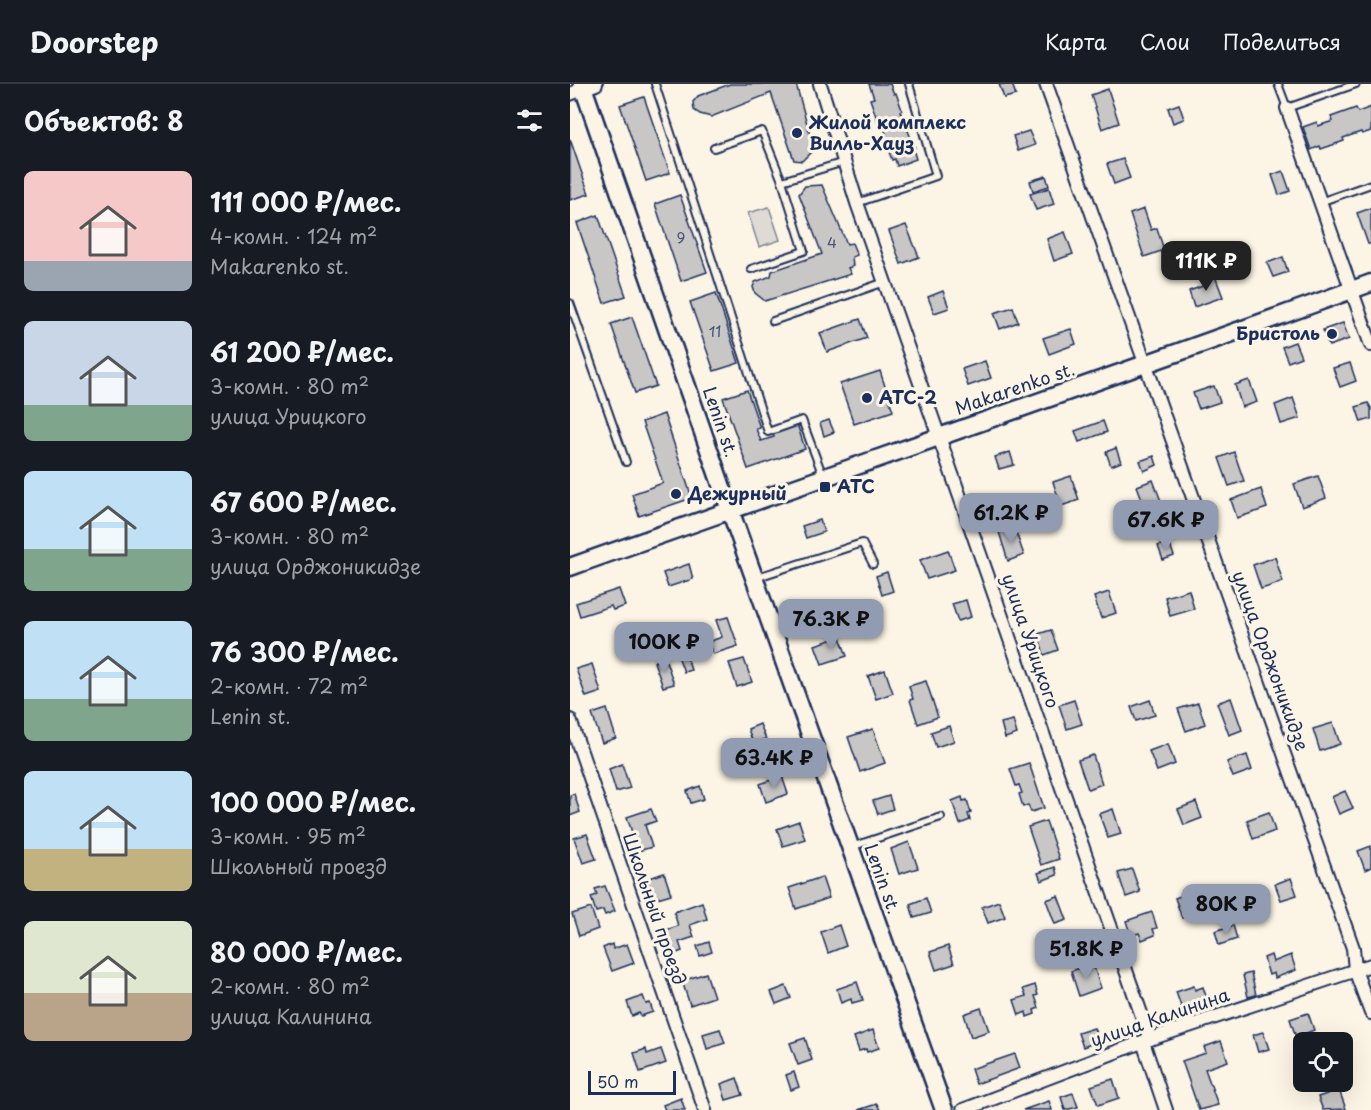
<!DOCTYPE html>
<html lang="ru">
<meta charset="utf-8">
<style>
body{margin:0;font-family:"Playpen Sans",sans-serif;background:#242831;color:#f1f3f6;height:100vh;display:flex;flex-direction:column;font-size:22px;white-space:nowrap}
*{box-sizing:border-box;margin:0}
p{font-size:20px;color:#9ea1a6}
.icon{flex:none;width:33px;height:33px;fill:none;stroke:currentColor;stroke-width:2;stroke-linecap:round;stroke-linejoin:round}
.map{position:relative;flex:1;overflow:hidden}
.side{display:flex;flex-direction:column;background:#171b24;width:570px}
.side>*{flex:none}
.buttons{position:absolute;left:723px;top:948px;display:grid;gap:12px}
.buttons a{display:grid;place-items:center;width:60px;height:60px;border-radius:9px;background:#171b24;box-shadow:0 6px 24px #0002;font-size:30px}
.scale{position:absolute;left:18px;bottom:15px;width:88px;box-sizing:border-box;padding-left:6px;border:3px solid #1b2f5e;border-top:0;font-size:16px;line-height:21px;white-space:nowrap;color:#1b2f5e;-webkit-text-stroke:4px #fcf5e5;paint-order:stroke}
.price{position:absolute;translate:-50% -51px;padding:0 14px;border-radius:12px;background:#919bb2;color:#111;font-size:20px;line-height:39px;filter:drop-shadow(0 2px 3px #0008)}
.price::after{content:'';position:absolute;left:50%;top:36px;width:18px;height:14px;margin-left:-9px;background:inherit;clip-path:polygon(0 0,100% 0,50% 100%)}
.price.on{background:#222;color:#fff}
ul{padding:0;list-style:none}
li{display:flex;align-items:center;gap:18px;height:150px;padding:0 24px}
li span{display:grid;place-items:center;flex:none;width:168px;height:120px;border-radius:9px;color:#555}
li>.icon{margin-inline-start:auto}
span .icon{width:72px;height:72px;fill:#fffc;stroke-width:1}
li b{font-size:26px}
h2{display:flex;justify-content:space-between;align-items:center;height:72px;padding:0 24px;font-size:26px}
header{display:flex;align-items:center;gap:36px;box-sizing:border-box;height:84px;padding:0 30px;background:#171b24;border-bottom:2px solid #363941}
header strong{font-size:28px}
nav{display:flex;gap:33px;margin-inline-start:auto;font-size:21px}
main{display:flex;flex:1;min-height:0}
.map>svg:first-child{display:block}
</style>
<header>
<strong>Doorstep</strong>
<nav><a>Карта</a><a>Слои</a><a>Поделиться</a></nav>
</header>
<main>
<section class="side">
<h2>Объектов: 8<svg class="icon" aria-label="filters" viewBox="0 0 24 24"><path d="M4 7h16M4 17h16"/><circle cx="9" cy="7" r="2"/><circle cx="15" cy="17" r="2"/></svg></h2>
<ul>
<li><span style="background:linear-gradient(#f6c9c9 75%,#9aa5b1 0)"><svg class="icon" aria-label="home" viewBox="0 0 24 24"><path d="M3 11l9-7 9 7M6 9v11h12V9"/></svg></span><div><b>111 000 ₽/мес.</b><p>4-комн. · 124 m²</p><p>Makarenko st.</p></div></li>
<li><span style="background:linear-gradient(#c9d6e8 70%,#7fa58c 0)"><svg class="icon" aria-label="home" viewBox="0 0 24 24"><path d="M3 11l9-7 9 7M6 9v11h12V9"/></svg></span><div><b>61 200 ₽/мес.</b><p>3-комн. · 80 m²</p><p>улица Урицкого</p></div></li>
<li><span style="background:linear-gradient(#bfe0f5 65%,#7fa58c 0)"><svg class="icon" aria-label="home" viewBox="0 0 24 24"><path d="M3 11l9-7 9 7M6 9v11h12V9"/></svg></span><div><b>67 600 ₽/мес.</b><p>3-комн. · 80 m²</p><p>улица Орджоникидзе</p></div></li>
<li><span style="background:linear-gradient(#bfe0f5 65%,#7fa58c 0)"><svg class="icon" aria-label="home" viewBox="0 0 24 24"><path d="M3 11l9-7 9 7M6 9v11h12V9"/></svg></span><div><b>76 300 ₽/мес.</b><p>2-комн. · 72 m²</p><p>Lenin st.</p></div></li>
<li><span style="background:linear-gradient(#bfe0f5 65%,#c2b280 0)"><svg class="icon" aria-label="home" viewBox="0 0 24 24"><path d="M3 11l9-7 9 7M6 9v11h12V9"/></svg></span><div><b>100 000 ₽/мес.</b><p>3-комн. · 95 m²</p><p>Школьный проезд</p></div></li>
<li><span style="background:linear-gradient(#dfe7d0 60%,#b9a48a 0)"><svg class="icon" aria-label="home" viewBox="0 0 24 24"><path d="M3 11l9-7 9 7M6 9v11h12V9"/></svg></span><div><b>80 000 ₽/мес.</b><p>2-комн. · 80 m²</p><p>улица Калинина</p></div></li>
</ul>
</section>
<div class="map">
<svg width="801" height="1026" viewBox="0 0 801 1026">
<rect width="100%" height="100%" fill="#fcf5e5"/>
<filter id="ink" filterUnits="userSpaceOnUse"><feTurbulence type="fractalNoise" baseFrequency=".0167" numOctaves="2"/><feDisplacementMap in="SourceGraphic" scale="12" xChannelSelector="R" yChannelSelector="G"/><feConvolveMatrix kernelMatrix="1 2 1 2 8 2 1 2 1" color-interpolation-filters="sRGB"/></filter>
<g filter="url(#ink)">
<polygon fill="#dfdbd4" stroke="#7d8599" stroke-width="1.5" points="199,123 210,156 189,163 178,129"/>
<g fill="#c8c7c6" stroke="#1b2f5e" stroke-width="1.5">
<polygon points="160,0 226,0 244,65 232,77 224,76 201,9 141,33 130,30 124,26 123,18 128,12"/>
<polygon points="299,0 320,0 324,10 326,9 332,26 330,27 345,64 343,65 346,75 327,82 325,75 322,76 314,54 317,53 312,37 308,38 300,15 304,14"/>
<polygon points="429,0 442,0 446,11 434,14"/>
<polygon points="538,5 549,39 532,45 521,11"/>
<polygon points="74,13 100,89 76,97 50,21"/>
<polygon points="609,20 614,35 603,39 598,24"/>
<polygon points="801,23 801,47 792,50 791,48 773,54 774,57 751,65 750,62 741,66 733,43 747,38 748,42 763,37 761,33 786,24 788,28"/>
<polygon points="459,47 465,61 448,67 443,52"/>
<polygon points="0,55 19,110 0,116"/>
<polygon points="553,75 560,94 544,100 537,80"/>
<polygon points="713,87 720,107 709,111 702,91"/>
<polygon points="476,92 479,102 463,107 460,97"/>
<polygon points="252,101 277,160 282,159 287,171 282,173 283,182 278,184 281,190 195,217 185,209 183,203 185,198 201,192 202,187 252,170 229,110 235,102"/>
<polygon points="479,104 484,120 466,126 460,110"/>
<polygon points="110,111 137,188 111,197 85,120"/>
<polygon points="801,124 801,160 798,160 787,129"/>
<polygon points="574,125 581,146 587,144 594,166 574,173 560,130"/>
<polygon points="28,131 56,212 34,219 7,139"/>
<polygon points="336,141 349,173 331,180 319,147"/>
<polygon points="495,148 503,170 484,177 477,155"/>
<polygon points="713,173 718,188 703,193 697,179"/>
<polygon points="645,192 653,213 624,223 619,207 633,202 631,197"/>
<polygon points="373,207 379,224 364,229 358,213"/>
<polygon points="146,209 169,279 144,287 120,218"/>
<polygon points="443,223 448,238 430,245 424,229"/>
<polygon points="62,233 86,302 65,309 41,240"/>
<polygon points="290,235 297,254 257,268 250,249"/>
<polygon points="773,239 779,255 759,262 753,246"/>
<polygon points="501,245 506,260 479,270 473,254"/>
<polygon points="725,258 731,273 718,278 712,263"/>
<polygon points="415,277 421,294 398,302 392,285"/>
<polygon points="780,279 786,297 770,303 763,284"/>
<polygon points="310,287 323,327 284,340 270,300"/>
<polygon points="679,296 687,318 672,323 665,301"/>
<polygon points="644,302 650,318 629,325 623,309"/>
<polygon points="177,306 190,344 186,345 191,357 204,353 203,349 227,340 235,365 178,385 153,314"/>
<polygon points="723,314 730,334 711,340 705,321"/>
<polygon points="798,319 801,324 801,335 791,338 786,323"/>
<polygon points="94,330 122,414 69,432 62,410 93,399 72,338"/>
<polygon points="259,336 264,348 254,352 250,339"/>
<polygon points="533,337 537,348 509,358 505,347"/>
<polygon points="546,364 551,378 541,382 536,368"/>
<polygon points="440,368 444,381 429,385 425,373"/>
<polygon points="664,368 674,397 659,402 649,374"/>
<polygon points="584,372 587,381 574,387 570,377"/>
<polygon points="501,392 509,416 491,422 483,398"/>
<polygon points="748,392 756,414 732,423 724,400"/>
<polygon points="583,396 594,425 578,431 567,402"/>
<polygon points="691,405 697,424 667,434 661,416"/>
<polygon points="250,436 254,448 236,454 232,442"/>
<polygon points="444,443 454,471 438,477 429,448"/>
<polygon points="599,458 604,472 593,476 588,462"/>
<polygon points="378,466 385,486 357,495 350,476"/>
<polygon points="705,473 713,498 691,505 683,481"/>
<polygon points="119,480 123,495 98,503 93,489"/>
<polygon points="317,488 323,507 312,511 306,492"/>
<polygon points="49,505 55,522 43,526 41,522 10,532 6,519"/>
<polygon points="619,506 624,525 600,532 595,513"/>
<polygon points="539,508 546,529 531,534 524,513"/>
<polygon points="396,516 401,533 388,537 382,520"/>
<polygon points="158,533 168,562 143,570 138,558 152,553 146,536"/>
<polygon points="481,546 488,566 474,571 468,550"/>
<polygon points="270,553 277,572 252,580 245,561"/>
<polygon points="116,569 121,586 114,588 108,572"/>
<polygon points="95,574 104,600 93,603 84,578"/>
<polygon points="174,575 182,598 167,603 159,579"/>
<polygon points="22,580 31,608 16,613 6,585"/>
<polygon points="315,586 323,609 306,615 298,592"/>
<polygon points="356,597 368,633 348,640 340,616 343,615 339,602"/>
<polygon points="661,614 672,646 659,651 647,619"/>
<polygon points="504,616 512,640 497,645 489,621"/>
<polygon points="580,616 585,631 566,637 561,623"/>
<polygon points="628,619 635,640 616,647 608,625"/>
<polygon points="37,625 46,654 32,659 22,630"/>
<polygon points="443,636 447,650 435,654 431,639"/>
<polygon points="763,639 770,660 750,667 743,645"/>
<polygon points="190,640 196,655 183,659 178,645"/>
<polygon points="379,642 384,657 366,663 361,648"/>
<polygon points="303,645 315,679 290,688 278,653"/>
<polygon points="598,660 605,680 587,687 579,667"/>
<polygon points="523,671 532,700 518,705 508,676"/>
<polygon points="677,671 682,686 663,693 657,678"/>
<polygon points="459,679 474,724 461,728 458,721 453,723 449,710 452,709 449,701 446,702 440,685"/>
<polygon points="52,680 60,704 46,708 39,685"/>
<polygon points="212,692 218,710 196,718 190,700"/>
<polygon points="130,702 134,715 121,719 117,707"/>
<polygon points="775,707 783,724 769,730 762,713"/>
<polygon points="4,710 10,728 0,732 0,711"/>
<polygon points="319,712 323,725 308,730 303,717"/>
<polygon points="392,713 393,717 397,716 401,729 398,730 400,736 390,740 382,717"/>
<polygon points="626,718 632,734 614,741 608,725"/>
<polygon points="81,725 86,737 75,741 82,763 68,767 57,733"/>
<polygon points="543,725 551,750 538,754 529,730"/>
<polygon points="699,728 705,747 683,755 677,736"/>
<polygon points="229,737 235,755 213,762 207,745"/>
<polygon points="476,737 489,775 471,781 458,743"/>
<polygon points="17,750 26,775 13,779 4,754"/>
<polygon points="339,758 348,784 329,790 321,765"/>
<polygon points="801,762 801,783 795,786 788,767"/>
<polygon points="485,783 487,791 471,797 468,789"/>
<polygon points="562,785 570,808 556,813 548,789"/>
<polygon points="94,789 101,810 84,815 77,795"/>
<polygon points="252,793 259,814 226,825 219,804"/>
<polygon points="721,794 727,811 711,816 705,800"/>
<polygon points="35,802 45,827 35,831 33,826 26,828 21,813 27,811 25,805"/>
<polygon points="619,809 626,829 612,834 605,814"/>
<polygon points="488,812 497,836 485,840 476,816"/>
<polygon points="356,814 361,829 344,834 340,820"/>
<polygon points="429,817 435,833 418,839 412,823"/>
<polygon points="132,818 137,835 120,841 124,853 109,858 112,867 99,872 93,855 98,853 96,846 108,842 104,828"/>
<polygon points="21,824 28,845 9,852 2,830"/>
<polygon points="582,828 587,844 583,845 585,851 572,856 569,849 561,852 556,837"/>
<polygon points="269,841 276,862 258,869 251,848"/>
<polygon points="663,841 667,855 649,861 645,847"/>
<polygon points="139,858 142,868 130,872 127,862"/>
<polygon points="42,860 43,865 57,860 64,879 42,887 33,864"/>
<polygon points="378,862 384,880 366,886 360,868"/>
<polygon points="701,871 703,878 721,871 726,886 705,894 704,889 699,891 694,874"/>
<polygon points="523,880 531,904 509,912 501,887"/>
<polygon points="136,889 144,913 120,921 112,897"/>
<polygon points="681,889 686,911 678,913 673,891"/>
<polygon points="287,898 293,916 282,919 281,915 271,919 267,905"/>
<polygon points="465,901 468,911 465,912 469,924 464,926 465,930 457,933 456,928 449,931 444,916 456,912 453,905"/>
<polygon points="216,902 221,914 206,920 201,908"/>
<polygon points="624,902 625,906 633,903 638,918 631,921 632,925 614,931 606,908"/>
<polygon points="73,912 76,920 80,919 83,928 71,932 69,929 62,932 57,918"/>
<polygon points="411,924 419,947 401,953 394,930"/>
<polygon points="738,929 744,946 726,953 720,935"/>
<polygon points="524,944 529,957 513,963 508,949"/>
<polygon points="150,945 155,959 137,965 133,950"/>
<polygon points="303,946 309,964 297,968 296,965 289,967 284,953"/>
<polygon points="693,948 699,965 688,968 683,951"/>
<polygon points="235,954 242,976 228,981 220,959"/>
<polygon points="651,957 658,977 635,985 648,1021 629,1026 612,977 636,969 634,963"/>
<polygon points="76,965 77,970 91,965 96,979 70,988 64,969"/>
<polygon points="445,970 450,984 406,1000 401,985"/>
<polygon points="224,988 229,1003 221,1006 216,991"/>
<polygon points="167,994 173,1011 156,1016 151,1000"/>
<polygon points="543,995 549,1014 528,1021 521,1002"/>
<polygon points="769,1006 776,1025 753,1026 748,1013"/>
<polygon points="503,1009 508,1023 495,1026 491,1013"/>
<polygon points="111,1014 115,1026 95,1026 93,1021"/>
<polygon points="479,1017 482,1026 453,1026"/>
<polygon points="307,1020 310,1026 288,1026"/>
</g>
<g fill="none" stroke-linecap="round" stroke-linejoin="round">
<g stroke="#1b2f5e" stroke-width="10">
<g id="lane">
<polyline points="85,0 198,348 232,336 253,392"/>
<polyline points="708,0 717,24 786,0"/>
<polyline points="144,64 192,47 212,97 234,167 181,185"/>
<polyline points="212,97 274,78"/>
<polyline points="750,118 801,100"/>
<polyline points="287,119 366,92 339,0"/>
<polyline points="0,219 56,378"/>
<polyline points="203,237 315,198"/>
<polyline points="185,494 292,459 303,480"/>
<polyline points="281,763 371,733"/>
</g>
</g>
<g stroke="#1b2f5e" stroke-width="16">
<g id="street">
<polyline points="250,0 287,119 580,955"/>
<polyline points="476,0 783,864 785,886 801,929"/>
<polyline points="0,10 26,0"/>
<polyline points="717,24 801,261"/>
<polyline points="0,636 135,1026"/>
<polyline points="573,958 596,1026"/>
<polyline points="393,1026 580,955 801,881"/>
</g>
</g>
<g stroke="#1b2f5e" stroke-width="21">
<g id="secondary">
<polyline points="12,0 154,409 374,1026"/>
<path d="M0,483C267,388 535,296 801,199"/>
</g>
</g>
<use href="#lane" stroke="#fcf5e5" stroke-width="6"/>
<use href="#street" stroke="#fcf5e5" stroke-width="12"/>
<use href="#secondary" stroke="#fcf5e5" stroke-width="16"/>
</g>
</g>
<g fill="#1b2f5e" stroke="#fcf5e5" stroke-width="2">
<circle cx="227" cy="49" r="6"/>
<circle cx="762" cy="250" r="6"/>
<circle cx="297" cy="314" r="6"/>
<rect x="249" y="397" width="12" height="12" rx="3"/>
<circle cx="106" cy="410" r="6"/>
</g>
<g text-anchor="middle" stroke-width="6" stroke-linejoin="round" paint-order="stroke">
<g font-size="15" fill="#465578">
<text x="111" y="159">9</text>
<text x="262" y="164">4</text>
<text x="145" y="253">11</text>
</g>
<g font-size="18" font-weight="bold" fill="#1b2f5e" stroke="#fcf5e5" text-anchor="start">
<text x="239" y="45">Жилой комплекс<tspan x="239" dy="21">Вилль-Хауз</tspan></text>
<text x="750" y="256" text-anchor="end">Бристоль</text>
<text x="309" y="320">АТС-2</text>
<text x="267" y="409">АТС</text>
<text x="118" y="416">Дежурный</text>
</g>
<g font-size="18" fill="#1b2f5e" stroke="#fcf5e5">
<text transform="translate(445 305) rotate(-19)" y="6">Makarenko st.</text>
<text transform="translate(150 338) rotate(71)" y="6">Lenin st.</text>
<text transform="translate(460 557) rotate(71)" y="6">улица Урицкого</text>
<text transform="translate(700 577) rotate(70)" y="6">улица Орджоникидзе</text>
<text transform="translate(312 795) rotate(70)" y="6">Lenin st.</text>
<text transform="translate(84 825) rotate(71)" y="6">Школьный проезд</text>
<text transform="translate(590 934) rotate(-19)" y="6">улица Калинина</text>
</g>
</g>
</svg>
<div class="buttons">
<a><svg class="icon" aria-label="locate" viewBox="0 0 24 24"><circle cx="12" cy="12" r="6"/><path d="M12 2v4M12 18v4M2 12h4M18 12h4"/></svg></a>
</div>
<div class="scale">50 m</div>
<b class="price on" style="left:636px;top:208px">111K ₽</b>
<b class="price" style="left:441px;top:460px">61.2K ₽</b>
<b class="price" style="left:596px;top:467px">67.6K ₽</b>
<b class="price" style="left:261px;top:566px">76.3K ₽</b>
<b class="price" style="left:94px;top:589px">100K ₽</b>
<b class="price" style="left:204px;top:705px">63.4K ₽</b>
<b class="price" style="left:656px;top:851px">80K ₽</b>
<b class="price" style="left:516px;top:896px">51.8K ₽</b>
</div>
</main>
